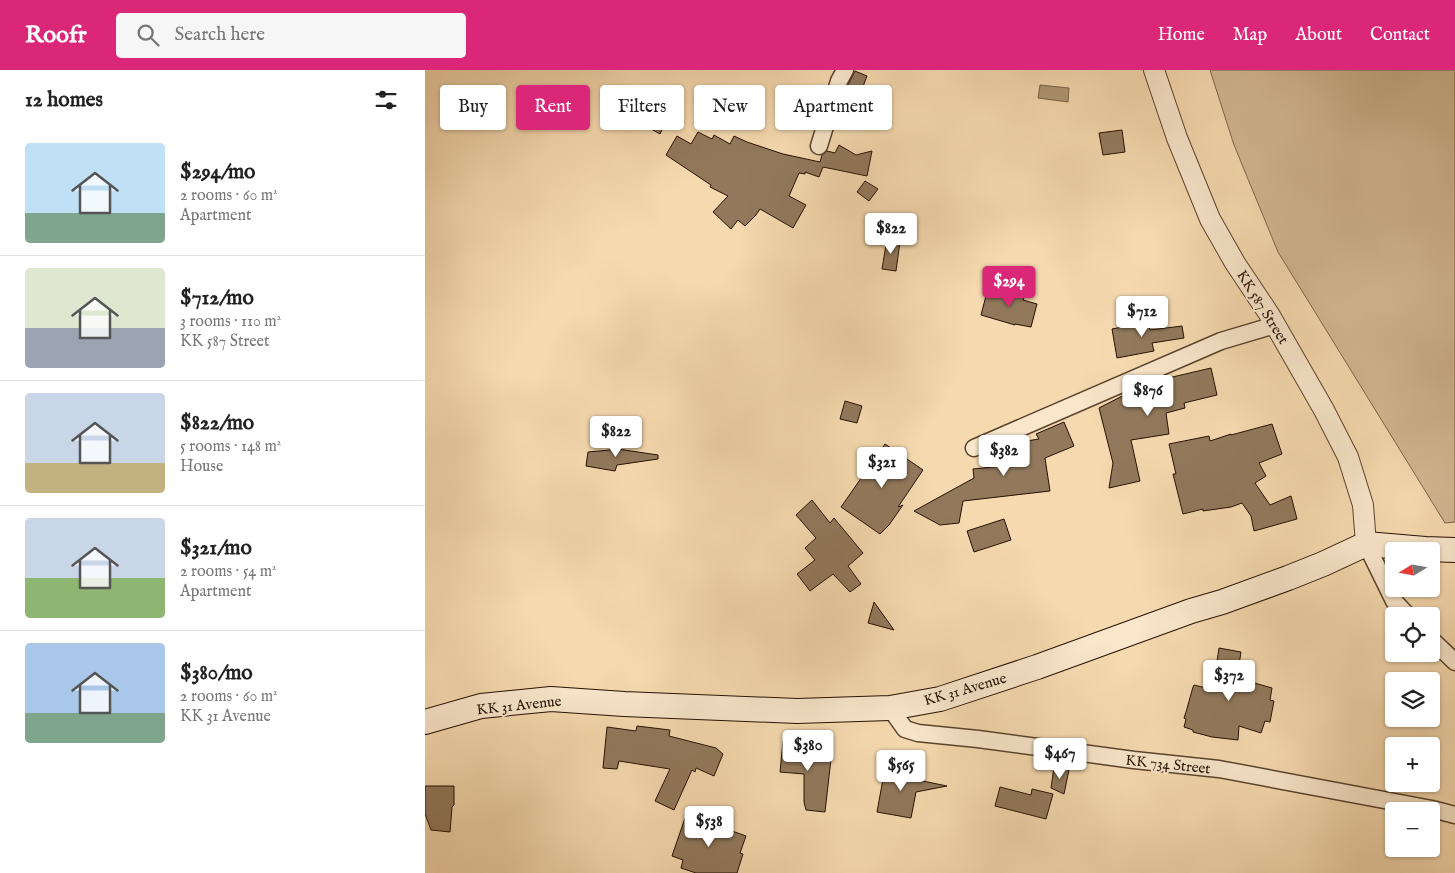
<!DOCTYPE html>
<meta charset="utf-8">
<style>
body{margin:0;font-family:"IM FELL English",serif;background:#f6f6f6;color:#222;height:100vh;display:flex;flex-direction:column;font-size:19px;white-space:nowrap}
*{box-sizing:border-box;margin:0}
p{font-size:16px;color:#767676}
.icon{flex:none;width:28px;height:28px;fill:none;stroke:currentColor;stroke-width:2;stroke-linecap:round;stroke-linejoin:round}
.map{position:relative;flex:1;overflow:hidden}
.side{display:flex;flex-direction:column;background:#fff;width:425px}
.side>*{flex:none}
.guide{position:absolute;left:15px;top:15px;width:475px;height:45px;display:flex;gap:10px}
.needle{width:32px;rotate:259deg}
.tools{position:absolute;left:960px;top:472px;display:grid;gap:10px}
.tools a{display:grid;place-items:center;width:55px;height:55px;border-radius:5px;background:#fff;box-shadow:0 1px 4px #0004;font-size:25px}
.price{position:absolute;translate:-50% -42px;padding:0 11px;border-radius:5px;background:#fff;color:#222;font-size:16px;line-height:32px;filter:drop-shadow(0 1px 2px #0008)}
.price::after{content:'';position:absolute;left:50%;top:30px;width:15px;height:11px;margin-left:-8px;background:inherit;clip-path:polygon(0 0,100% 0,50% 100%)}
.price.active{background:#db2777;color:#fff}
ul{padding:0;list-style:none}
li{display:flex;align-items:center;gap:15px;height:125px;padding:0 25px}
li+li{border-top:1px solid #e0e0e0}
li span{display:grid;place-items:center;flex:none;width:140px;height:100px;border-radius:5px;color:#555}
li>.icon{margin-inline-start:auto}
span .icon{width:60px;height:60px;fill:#fffc;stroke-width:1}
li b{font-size:21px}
h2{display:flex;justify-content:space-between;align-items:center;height:60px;padding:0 25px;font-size:21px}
.chip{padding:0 18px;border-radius:5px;background:#fff;box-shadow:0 1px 4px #0004;font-size:18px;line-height:45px}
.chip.active{background:#db2777;color:#fff}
header{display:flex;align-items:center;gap:30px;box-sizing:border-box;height:70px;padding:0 25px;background:#db2777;color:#fff}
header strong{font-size:24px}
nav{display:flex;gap:28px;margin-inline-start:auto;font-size:18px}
.search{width:350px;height:45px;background:#f6f6f6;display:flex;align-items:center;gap:12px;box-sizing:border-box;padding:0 18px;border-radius:5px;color:#767676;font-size:19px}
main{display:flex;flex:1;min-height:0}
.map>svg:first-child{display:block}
</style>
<header>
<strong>Roofr</strong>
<div class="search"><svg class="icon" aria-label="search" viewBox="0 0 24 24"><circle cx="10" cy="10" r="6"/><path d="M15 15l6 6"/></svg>Search here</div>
<nav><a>Home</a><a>Map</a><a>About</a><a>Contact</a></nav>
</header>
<main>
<section class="side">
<h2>12 homes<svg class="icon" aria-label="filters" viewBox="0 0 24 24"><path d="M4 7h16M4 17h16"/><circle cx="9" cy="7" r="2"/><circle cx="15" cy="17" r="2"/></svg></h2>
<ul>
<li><span style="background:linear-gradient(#bfe0f5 70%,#7fa58c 0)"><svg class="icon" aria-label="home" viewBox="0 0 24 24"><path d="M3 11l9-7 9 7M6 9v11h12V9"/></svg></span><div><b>$294/mo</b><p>2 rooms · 60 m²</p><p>Apartment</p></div></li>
<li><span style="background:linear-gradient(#dfe7d0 60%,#9aa5b1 0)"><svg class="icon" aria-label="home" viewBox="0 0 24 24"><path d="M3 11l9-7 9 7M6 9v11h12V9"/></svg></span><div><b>$712/mo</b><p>3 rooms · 110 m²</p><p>KK 587 Street</p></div></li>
<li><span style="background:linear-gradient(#c9d6e8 70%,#c2b280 0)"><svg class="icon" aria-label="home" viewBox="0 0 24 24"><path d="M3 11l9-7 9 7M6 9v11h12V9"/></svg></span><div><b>$822/mo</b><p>5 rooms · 148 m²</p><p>House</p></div></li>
<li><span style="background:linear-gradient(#c9d6e8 60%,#8fb573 0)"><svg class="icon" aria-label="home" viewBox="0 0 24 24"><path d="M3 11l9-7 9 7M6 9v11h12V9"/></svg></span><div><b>$321/mo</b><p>2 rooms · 54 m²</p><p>Apartment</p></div></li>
<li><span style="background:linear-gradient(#a9c7e8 70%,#7fa58c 0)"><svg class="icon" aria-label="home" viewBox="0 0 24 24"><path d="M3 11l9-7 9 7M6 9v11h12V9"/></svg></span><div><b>$380/mo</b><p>2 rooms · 60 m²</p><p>KK 31 Avenue</p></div></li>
</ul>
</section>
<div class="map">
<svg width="1030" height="803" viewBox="0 0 1030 803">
<rect width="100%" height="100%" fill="#f6d9af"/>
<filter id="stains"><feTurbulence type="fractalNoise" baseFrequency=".004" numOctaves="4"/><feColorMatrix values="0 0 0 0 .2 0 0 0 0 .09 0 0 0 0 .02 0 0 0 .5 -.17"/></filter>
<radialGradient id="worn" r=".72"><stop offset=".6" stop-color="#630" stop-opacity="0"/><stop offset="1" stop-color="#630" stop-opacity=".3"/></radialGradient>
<polygon fill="#d2b792" stroke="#7c644a" points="785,0 1030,0 1030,452 1020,453 853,182 809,75"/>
<polygon fill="#af9574" stroke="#786046" points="615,15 644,18 643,32 613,28"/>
<g fill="#92795c" stroke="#251102">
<polygon points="430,1 442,6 426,48 415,42 423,15"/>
<polygon points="225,43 241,51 235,64 219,55"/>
<polygon points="697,60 700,82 678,85 674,63"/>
<polygon points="273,62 287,69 289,65 305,74 309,66 322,72 358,84 395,92 397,85 402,81 410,83 414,75 431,85 447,81 442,106 398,97 394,107 380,102 380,104 374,103 364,126 381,135 368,158 335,139 331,145 320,156 313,150 306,159 288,142 303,126 285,117 286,115 241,85 252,66 266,74"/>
<polygon points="440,111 453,119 444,131 432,122"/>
<polygon points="462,169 475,172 471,201 457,199"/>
<polygon points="563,218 599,228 598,230 612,234 606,257 590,254 590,255 556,245"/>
<polygon points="723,252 725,260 757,256 759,268 727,273 729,281 692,288 687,259"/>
<polygon points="786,298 792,325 759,333 760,338 741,343 744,364 706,370 715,411 684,418 688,393 674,338 707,321 732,310 739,308 739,309"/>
<polygon points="420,331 437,336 432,353 415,349"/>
<polygon points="639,352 649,376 620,388 625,421 538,431 534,453 515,455 489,441 549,408 548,399 587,395 584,374 614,369 611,364"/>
<polygon points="847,354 857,384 834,393 841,406 830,413 845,435 866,426 872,449 829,461 826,446 817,433 806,437 778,441 778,439 758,444 748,404 751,404 744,374 784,366 785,371 806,364 806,365"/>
<polygon points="460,374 498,400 473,437 478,435 464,455 455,464 416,437"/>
<polygon points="186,378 233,385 233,389 192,395 190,401 161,396 163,382 185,380"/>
<polygon points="387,430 405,453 409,448 438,483 423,496 436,514 425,522 408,504 385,521 372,504 390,490 380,478 391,468 371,445"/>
<polygon points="579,449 586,470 549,482 542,461"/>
<polygon points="449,532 469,560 443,553"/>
<polygon points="794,578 816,582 812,608 847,618 845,630 849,631 845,652 840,651 836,663 814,656 813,670 787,667 768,662 768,660 759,657 761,649 759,648 761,642 768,617 769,615 785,619 786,617 788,617"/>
<polygon points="212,656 245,660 244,666 291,678 298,684 289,706 271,698 270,702 267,700 249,740 230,731 245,699 194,691 192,699 178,698 182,657 211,661"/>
<polygon points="358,671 389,674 389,680 399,681 406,689 400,742 381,740 379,732 379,704 355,702"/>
<polygon points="629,697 644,700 639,724 626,718"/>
<polygon points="460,698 495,704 493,710 522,716 491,722 486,748 452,742"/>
<polygon points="0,716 29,716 29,735 27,737 25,762 6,760 0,744"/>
<polygon points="575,717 606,725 607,719 628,724 621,749 570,736"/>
<polygon points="260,748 271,752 282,752 321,766 315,783 318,784 312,803 271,803 256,798 258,790 247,786"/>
</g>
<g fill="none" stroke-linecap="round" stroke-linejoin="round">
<g stroke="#59432d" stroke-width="19">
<g id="minor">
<polyline points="394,76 414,11 420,0"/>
<polyline points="549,378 796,271 850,255"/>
<polyline points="941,474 969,531 983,546"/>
<polyline points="1006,569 1030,592"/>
<polyline points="465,638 480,659 493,663 553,669 709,690 794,699 1007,739 1030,745"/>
</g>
</g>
<g stroke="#59432d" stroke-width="22">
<polyline id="tertiary" points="729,0 752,68 785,149 810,193 844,244 899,340 923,387 938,435 941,474"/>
</g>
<g stroke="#251102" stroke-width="26">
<polyline id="secondary" points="0,652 56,636 126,629 199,634 372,641 465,638 515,629 612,597 766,541 797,532 863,508 898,494 941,474 1000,479 1030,480"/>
</g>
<use href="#minor" stroke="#f9e6cb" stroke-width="16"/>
<use href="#tertiary" stroke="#f9e6cb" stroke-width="20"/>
<use href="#secondary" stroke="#f9e6cb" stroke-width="24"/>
</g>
<g text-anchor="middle" stroke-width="4" stroke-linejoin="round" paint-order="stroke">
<g font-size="15" fill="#251102" stroke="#f9e6cb">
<text transform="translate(838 237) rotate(58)" y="5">KK 587 Street</text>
<text transform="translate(540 619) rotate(-16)" y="5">KK 31 Avenue</text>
<text transform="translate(94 635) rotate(-6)" y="5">KK 31 Avenue</text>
<text transform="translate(743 694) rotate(6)" y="5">KK 734 Street</text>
</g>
</g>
<rect width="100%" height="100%" filter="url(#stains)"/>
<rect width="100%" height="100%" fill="url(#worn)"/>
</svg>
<div class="tools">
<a><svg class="needle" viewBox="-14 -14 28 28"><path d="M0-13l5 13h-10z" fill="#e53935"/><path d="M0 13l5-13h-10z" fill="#767676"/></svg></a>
<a><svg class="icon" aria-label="locate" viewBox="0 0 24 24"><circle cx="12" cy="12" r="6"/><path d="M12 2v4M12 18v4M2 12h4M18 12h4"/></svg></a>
<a><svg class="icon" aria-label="layers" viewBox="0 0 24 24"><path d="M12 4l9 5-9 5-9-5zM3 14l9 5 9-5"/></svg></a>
<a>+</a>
<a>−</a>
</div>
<b class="price" style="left:466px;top:185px">$822</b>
<b class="price active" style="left:584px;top:238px">$294</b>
<b class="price" style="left:717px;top:268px">$712</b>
<b class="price" style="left:723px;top:347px">$876</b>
<b class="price" style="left:191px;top:388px">$822</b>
<b class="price" style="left:579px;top:407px">$382</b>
<b class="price" style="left:457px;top:419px">$321</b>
<b class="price" style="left:804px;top:632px">$372</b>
<b class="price" style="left:383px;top:702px">$380</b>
<b class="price" style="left:635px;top:710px">$467</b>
<b class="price" style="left:476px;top:722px">$565</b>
<b class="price" style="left:284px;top:778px">$538</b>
<div class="guide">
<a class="chip">Buy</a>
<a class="chip active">Rent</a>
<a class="chip">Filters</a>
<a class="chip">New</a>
<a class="chip">Apartment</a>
</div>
</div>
</main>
